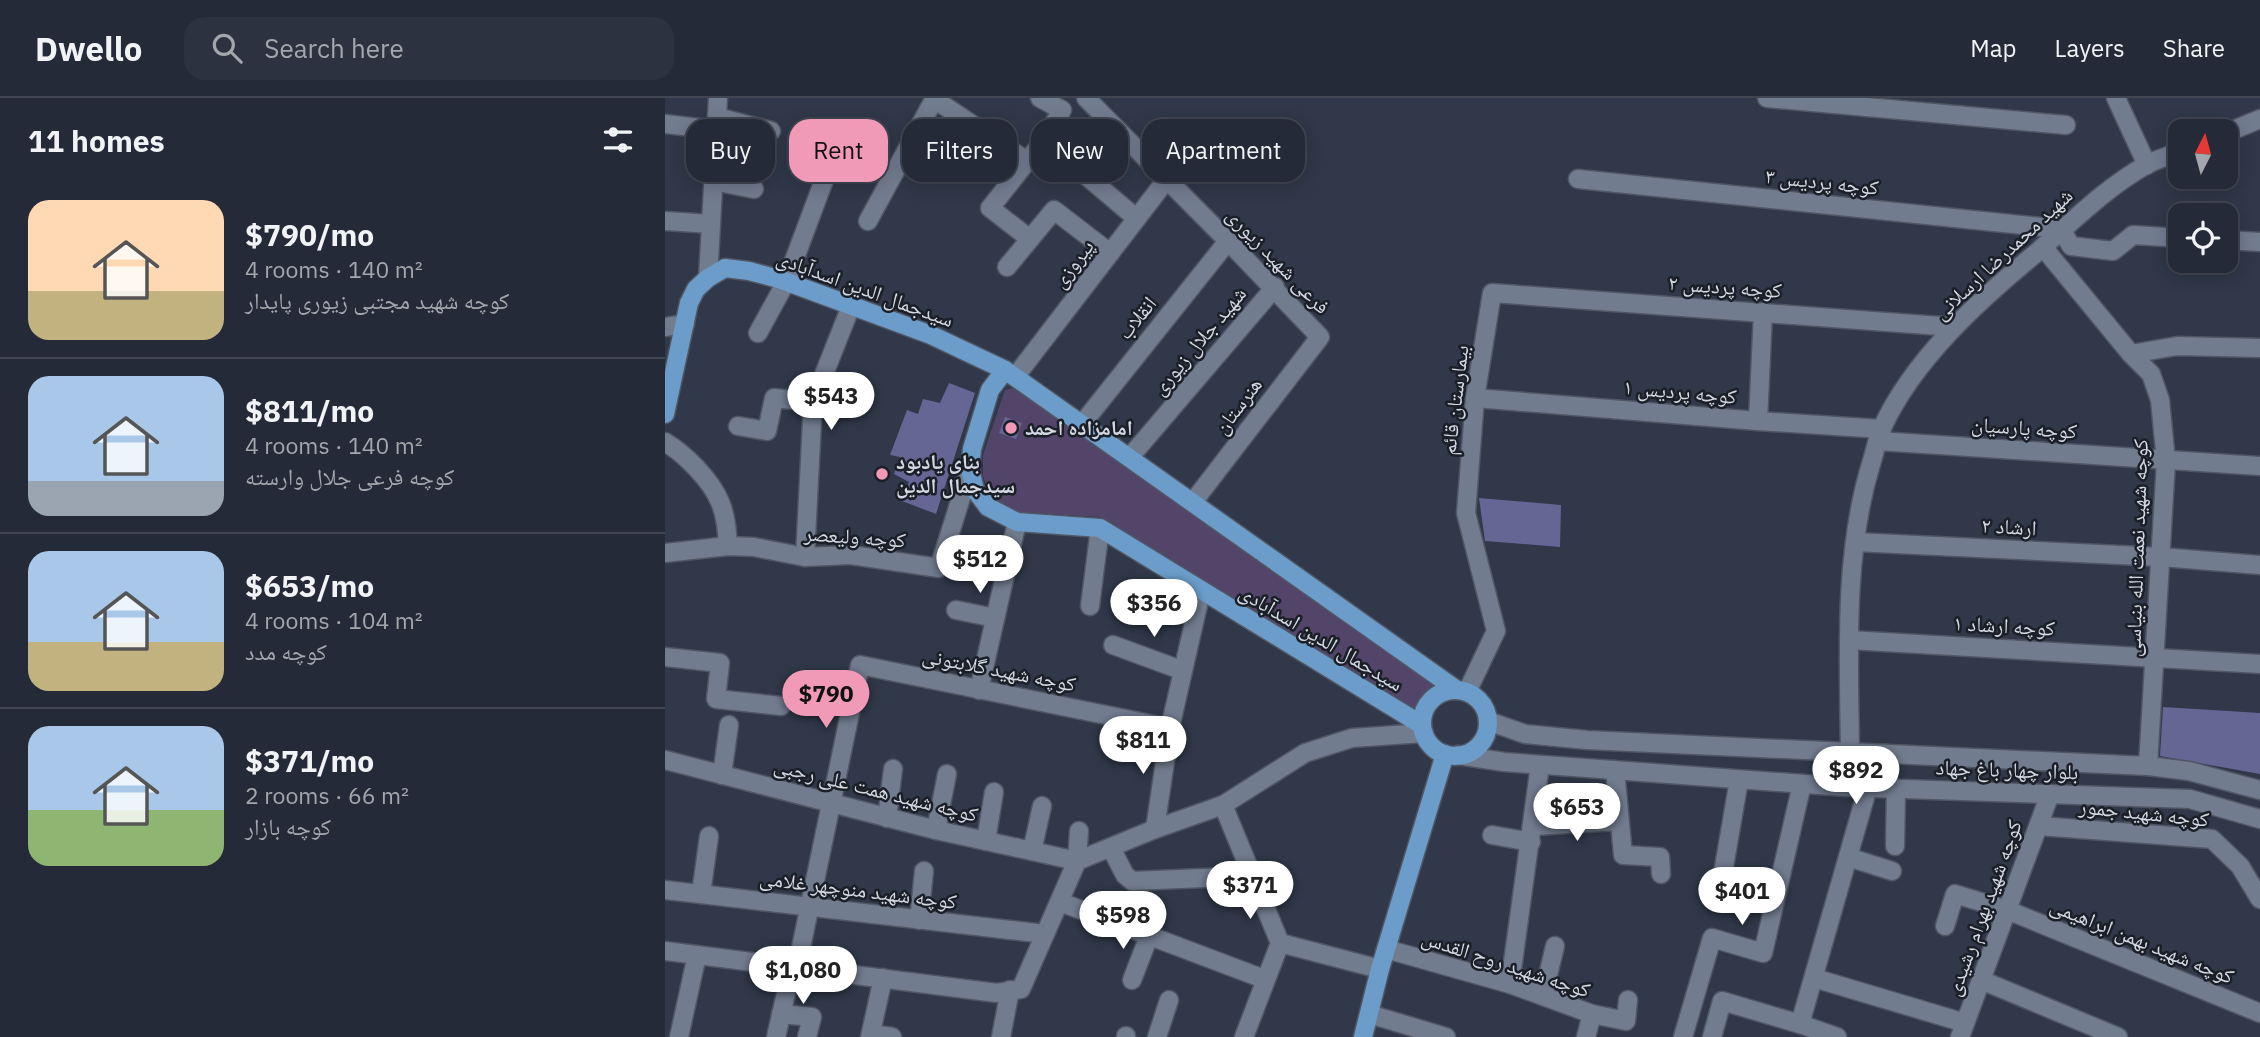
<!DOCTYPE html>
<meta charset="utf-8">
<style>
body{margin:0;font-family:"IBM Plex Sans","Noto Naskh Arabic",sans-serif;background:#2c323f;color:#f1f3f6;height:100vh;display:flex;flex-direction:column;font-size:26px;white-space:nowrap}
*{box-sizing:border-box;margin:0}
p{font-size:23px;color:#a3a7ad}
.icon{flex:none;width:38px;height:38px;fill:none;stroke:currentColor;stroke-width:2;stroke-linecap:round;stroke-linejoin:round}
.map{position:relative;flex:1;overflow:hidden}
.drawer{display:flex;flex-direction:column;background:#242a37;width:665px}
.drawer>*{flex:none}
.top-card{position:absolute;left:21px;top:21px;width:665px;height:63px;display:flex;gap:14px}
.needle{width:46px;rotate:6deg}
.buttons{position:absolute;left:1503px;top:21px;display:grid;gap:14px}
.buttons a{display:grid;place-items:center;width:70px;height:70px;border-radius:14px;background:#242a37;box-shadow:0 4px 18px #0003,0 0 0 2px #414652;font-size:35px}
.price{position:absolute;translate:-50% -60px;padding:0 16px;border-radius:24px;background:#fff;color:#222;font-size:23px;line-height:46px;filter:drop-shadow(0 2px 4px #0008)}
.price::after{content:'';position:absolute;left:50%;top:42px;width:21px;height:16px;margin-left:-10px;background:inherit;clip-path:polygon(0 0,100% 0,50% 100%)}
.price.current{background:#f09ab7;color:#111}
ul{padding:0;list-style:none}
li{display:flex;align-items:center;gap:21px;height:175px;padding:0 28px}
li+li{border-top:2px solid #414652}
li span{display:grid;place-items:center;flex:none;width:196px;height:140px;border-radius:21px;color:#555}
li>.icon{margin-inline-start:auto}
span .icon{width:84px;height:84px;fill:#fffc;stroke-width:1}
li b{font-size:30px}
h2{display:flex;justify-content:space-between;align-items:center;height:84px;padding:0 28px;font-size:30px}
.pill{padding:0 24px;border-radius:21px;background:#242a37;box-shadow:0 4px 18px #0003,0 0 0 2px #414652;font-size:24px;line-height:63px}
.pill.current{background:#f09ab7;color:#111}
header{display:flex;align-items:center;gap:42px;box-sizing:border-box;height:98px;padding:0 35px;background:#242a37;border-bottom:2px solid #414652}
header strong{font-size:33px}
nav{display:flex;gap:38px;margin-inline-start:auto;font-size:24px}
.search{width:490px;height:63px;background:#2c323f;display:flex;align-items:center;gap:18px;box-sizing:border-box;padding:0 24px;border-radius:21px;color:#a3a7ad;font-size:26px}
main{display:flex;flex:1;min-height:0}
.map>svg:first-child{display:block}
</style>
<header>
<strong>Dwello</strong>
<div class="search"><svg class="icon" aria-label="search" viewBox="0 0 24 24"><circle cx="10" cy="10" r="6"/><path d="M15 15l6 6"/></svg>Search here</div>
<nav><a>Map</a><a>Layers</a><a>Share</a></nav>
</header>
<main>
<section class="drawer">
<h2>11 homes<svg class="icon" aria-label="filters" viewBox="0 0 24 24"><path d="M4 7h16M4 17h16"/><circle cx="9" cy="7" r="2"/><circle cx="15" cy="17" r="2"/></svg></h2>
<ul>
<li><span style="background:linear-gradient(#ffd9b3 65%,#c2b280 0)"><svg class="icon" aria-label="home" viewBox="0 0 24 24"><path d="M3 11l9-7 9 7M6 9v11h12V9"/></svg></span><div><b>$790/mo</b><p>4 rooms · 140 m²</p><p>کوچه شهید مجتبی زیوری پایدار</p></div></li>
<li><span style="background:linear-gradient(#a9c7e8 75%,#9aa5b1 0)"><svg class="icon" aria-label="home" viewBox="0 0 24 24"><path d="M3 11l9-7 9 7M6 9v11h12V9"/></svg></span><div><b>$811/mo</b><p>4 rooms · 140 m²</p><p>کوچه فرعی جلال وارسته</p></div></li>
<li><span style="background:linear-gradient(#a9c7e8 65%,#c2b280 0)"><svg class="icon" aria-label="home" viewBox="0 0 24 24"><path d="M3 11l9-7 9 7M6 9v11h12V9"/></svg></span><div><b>$653/mo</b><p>4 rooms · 104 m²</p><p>کوچه مدد</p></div></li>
<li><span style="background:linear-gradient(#a9c7e8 60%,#8fb573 0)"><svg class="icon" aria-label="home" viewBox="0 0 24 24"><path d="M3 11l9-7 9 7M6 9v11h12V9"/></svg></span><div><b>$371/mo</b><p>2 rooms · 66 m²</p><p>کوچه بازار</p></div></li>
</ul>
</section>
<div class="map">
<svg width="1595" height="939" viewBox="0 0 1595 939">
<rect width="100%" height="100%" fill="#303849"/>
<path fill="#534569" d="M358,288L780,588C764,593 756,602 751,619L437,419L347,414L327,402L318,378V357L340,292Z"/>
<g fill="#656694">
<polygon points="284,285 310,295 271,416 237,403 244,384 229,376 235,359 225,357 242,312 253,316 258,301 275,305"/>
<polygon points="340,319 357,325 351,341 334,335"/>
<polygon points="814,400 896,407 895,449 820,443"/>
<polygon points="1498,609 1595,615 1595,676 1495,658"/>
</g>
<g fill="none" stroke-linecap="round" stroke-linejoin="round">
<g stroke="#505664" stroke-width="21">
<g id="minor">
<polyline points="421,0 563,143 655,239 528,404"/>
<polyline points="1102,0 1401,27"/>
<polyline points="1451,0 1482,67"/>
<polyline points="269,1 362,63"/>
<polyline points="52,19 106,33"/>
<polyline points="0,26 51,32"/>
<polyline points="1561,35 1595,21"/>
<polyline points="379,42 471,120"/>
<polyline points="913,81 1396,131 1406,148 1448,153 1468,137 1516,140"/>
<polyline points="48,83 89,91"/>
<polyline points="0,123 46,126"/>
<polyline points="203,123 270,0"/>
<polyline points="365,141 325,110 379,42 397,12 375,0"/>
<polyline points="1561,142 1595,144"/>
<polyline points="1378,149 1466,256 1486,276 1495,302 1501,363 1483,668"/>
<polyline points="342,169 389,112 445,155"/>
<polyline points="43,180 53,0"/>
<polyline points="0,229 20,226"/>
<polyline points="93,235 121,184 165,66"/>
<polyline points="1466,256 1512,248 1595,250"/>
<polyline points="350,279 502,81"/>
<polyline points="810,300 1093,323 1217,331"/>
<polyline points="1093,323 1098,214"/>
<polyline points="417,326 563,143"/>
<polyline points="73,328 102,333 109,300 148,304"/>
<polyline points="1213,343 1595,368"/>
<path d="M0,344C20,356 46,382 55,404C61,418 62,433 63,448"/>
<polyline points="465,359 610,189"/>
<polyline points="1190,444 1496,459 1595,467"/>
<polyline points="0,455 63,448 89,449 140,459 186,457 274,470 305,371"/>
<polyline points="140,459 148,304 186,208"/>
<polyline points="425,508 435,430"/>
<polyline points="291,512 330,520"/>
<polyline points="1184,542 1595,566"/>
<polyline points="448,547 516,572"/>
<polyline points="0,559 55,565 51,601 116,608"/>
<polyline points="314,592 352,424"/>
<polyline points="802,594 831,533 801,415 810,300 827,195 1289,229"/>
<polyline points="823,623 860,636 922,642 1483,668 1524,673 1595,692"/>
<path d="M1185,655C1184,560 1178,458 1206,366C1210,354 1212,341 1217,330C1248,262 1313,203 1370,156C1406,125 1439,91 1481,67C1492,61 1504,58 1516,53"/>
<polyline points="793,657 839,664 1181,689 1525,701 1595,721"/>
<polyline points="0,662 271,732 412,763 414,733"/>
<polyline points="950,672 958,757 995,759 996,776"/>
<polyline points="57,677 64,627"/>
<polyline points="558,707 615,845 579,939"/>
<polyline points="222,720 228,671"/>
<polyline points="868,728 953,723"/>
<polyline points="1374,728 1547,741 1575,768 1595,801"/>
<polyline points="490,731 505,630 536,494"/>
<polyline points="271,732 282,676"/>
<polyline points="827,737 866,744"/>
<polyline points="321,743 329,694"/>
<polyline points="1230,748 1231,690"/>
<polyline points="446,750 460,777 467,783 587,778"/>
<polyline points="367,753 377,708"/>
<polyline points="1183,759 1227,773"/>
<polyline points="0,792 380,836"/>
<polyline points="1055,792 1074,682"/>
<polyline points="36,796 44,738"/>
<polyline points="395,804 599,881"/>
<polyline points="254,822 259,773"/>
<polyline points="1280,828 1290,796 1342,812 1595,915"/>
<polyline points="615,845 715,871"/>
<polyline points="721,851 845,886 927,916 921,939"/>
<polyline points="0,853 332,895 356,891 412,763 490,731 558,707 640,655 687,640 759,635"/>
<polyline points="132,869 195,567 505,630"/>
<polyline points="1149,880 1300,925"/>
<polyline points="467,882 484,838"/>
<polyline points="1316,882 1453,939"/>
<polyline points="845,886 875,667"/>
<polyline points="878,898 890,848"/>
<polyline points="116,916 147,919 142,939"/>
<polyline points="704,916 781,939"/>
<polyline points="927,916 961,923 963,902"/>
<polyline points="1135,926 1172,939"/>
<polyline points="206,936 227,939"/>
<polyline points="14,939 32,857"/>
<polyline points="111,939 127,869"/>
<polyline points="205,939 218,880"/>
<polyline points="336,939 345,892"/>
<polyline points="461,939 461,938"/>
<polyline points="492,939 504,902"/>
<polyline points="1018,939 1047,840 1098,855 1137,686"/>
<polyline points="1047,939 1057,903 1135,926 1203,689"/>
<polyline points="1295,939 1385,696"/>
</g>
</g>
<g stroke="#505664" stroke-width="21">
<g id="major">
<polyline points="340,272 325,292 307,351 305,371 310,392 323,409 352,424 435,430 757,627"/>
<polyline points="0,316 24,205 31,191 43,180 60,170 84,173 114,181 266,237 340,272 792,592"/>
<circle cx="790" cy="625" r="33"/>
<polyline points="698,939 715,871 780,656"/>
</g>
</g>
<use href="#minor" stroke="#727c8f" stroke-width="18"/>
<use href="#major" stroke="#6b9cca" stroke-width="18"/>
</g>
<g fill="#f09ab7" stroke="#1b1f27" stroke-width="2.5">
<circle cx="346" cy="330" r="7"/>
<circle cx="217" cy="376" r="7"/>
</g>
<g text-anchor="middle" stroke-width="5" stroke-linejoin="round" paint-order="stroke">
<g font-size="21" fill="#d3d8e3" stroke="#1b1f27">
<text transform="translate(1157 84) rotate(6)" y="7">کوچه پردیس ۳</text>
<text transform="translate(1338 156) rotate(-43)" y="7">شهید محمدرضا ارسلانی</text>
<text transform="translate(613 163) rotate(46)" y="7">فرعی شهید زیوری</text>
<text transform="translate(408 166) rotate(-53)" y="7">پیروزی</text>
<text transform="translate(1060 189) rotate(4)" y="7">کوچه پردیس ۲</text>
<text transform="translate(200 191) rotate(20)" y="7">سیدجمال الدین اسدآبادی</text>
<text transform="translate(472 220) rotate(-51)" y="7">انقلاب</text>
<text transform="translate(534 243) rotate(-50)" y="7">شهید جلال زیوری</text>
<text transform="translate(1015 294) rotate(5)" y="7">کوچه پردیس ۱</text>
<text transform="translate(790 302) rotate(-83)" y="7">بیمارستان قائم</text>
<text transform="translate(573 308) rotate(-53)" y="7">هنرستان</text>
<text transform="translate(1359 330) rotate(4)" y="7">کوچه پارسیان</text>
<text transform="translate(1344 429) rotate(3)" y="7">ارشاد ۲</text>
<text transform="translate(190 439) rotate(4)" y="7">کوچه ولیعصر</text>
<text transform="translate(1472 450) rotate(-88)" y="7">کوچه شهید نعمت الله بنیاسی</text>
<text transform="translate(1339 528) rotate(3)" y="7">کوچه ارشاد ۱</text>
<text transform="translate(656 540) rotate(31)" y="7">سیدجمال الدین اسدآبادی</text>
<text transform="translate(334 572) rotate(11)" y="7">کوچه شهید گلابتونی</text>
<text transform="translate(1342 672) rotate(2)" y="7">بلوار چهار باغ جهاد</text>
<text transform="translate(211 692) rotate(14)" y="7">کوچه شهید همت علی رجبی</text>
<text transform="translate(1479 715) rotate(6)" y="7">کوچه شهید جمور</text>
<text transform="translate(193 792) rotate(7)" y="7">کوچه شهید منوچهر غلامی</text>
<text transform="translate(1319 810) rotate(-70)" y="7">کوچه شهید بهرام رشیدی</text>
<text transform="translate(1477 843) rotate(22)" y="7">کوچه شهید بهمن ابراهیمی</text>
<text transform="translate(841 866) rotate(18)" y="7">کوچه شهید روح القدس</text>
</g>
<g font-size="21" font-weight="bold" fill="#d3d8e3" stroke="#1b1f27" text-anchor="start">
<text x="360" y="337">امامزاده احمد</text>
<text x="231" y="371">بنای یادبود<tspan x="231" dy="24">سیدجمال الدین</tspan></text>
</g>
</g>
</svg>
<div class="buttons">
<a><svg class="needle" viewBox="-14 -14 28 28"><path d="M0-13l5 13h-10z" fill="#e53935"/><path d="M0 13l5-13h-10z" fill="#a3a7ad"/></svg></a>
<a><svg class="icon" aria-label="locate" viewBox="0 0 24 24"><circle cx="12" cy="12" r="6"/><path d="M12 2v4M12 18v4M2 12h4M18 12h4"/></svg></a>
</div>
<b class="price" style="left:166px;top:334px">$543</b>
<b class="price" style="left:315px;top:497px">$512</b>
<b class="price" style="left:489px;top:541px">$356</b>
<b class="price current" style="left:161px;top:632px">$790</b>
<b class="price" style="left:478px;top:678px">$811</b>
<b class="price" style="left:1191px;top:708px">$892</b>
<b class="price" style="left:912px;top:745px">$653</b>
<b class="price" style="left:585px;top:823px">$371</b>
<b class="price" style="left:1077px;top:829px">$401</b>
<b class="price" style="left:458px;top:853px">$598</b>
<b class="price" style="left:138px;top:908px">$1,080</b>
<div class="top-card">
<a class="pill">Buy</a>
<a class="pill current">Rent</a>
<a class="pill">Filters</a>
<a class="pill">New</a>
<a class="pill">Apartment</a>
</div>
</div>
</main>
